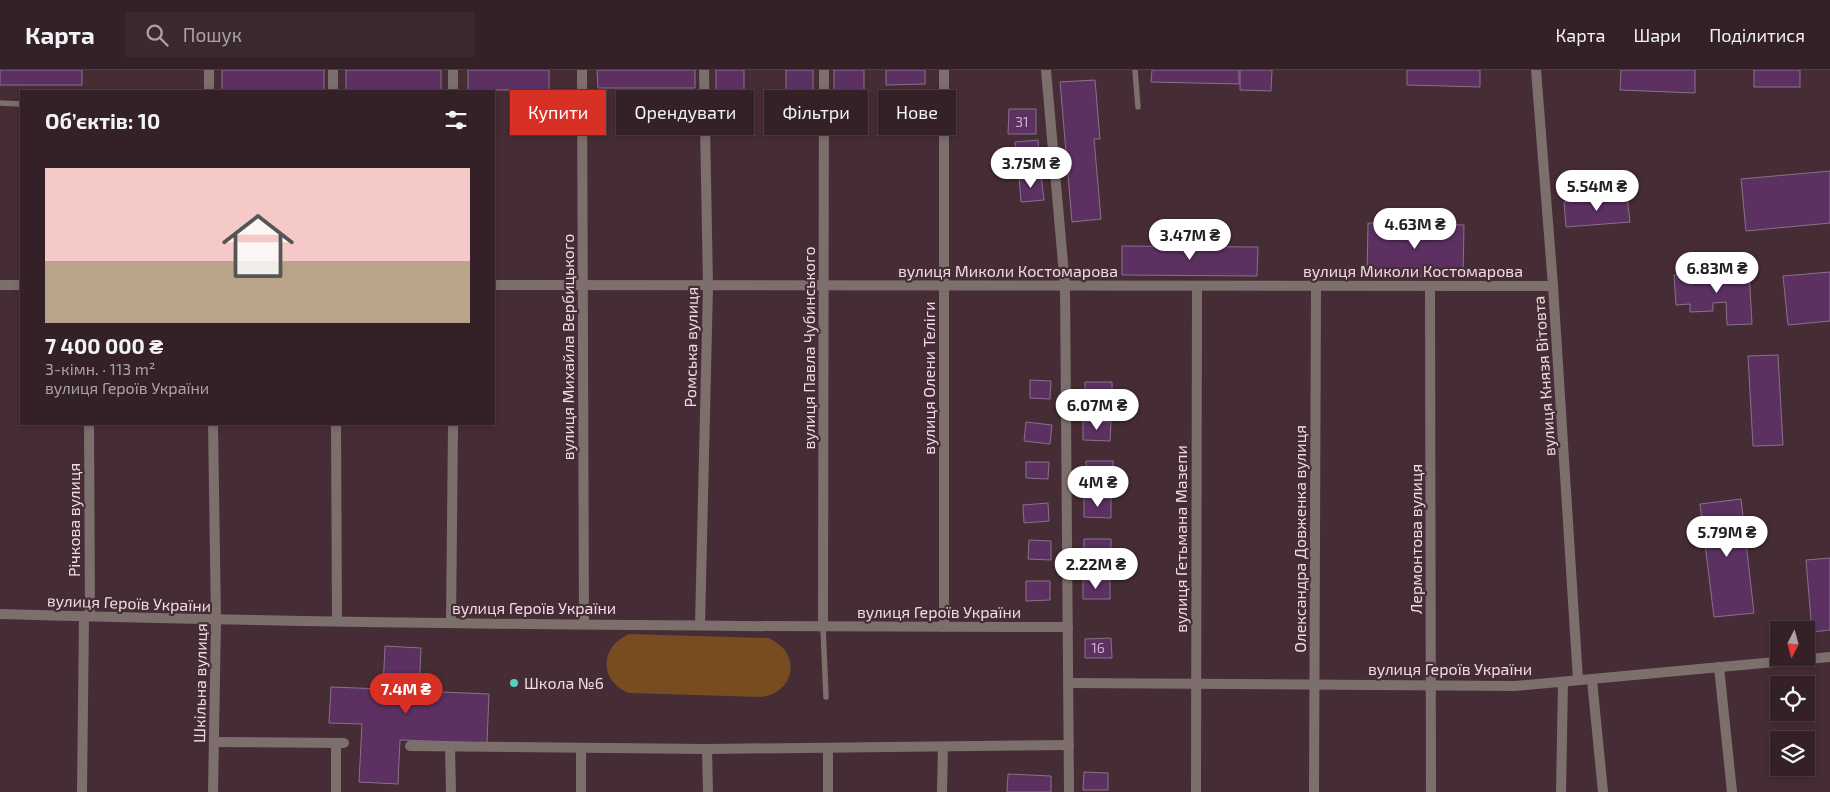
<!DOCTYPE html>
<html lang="uk">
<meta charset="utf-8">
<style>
body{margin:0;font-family:"Exo 2",sans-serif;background:#3c2930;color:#f1f3f6;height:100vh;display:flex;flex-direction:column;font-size:19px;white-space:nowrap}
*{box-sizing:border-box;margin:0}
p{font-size:16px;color:#a9a3a8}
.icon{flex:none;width:28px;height:28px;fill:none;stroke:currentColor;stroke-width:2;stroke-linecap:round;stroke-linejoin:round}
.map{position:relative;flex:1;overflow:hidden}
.sheet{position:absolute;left:20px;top:20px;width:475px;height:335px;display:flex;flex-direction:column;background:#342128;border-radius:0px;box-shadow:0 2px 8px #0003,0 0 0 1px #4e3e45}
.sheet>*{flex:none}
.hud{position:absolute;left:510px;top:20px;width:475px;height:45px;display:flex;gap:10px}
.needle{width:32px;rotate:186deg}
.fabs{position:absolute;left:1770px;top:551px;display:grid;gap:10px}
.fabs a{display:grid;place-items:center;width:45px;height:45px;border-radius:0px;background:#342128;box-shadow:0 2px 8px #0003,0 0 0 1px #4e3e45;font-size:25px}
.price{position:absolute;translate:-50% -42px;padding:0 11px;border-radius:18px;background:#fff;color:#222;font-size:16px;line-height:32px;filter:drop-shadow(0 1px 2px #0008)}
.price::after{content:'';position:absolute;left:50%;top:30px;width:15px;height:11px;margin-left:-8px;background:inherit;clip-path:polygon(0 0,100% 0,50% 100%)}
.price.on{background:#d93025;color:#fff}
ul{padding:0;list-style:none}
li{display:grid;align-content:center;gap:10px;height:265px;padding:0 25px}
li+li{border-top:1px solid #4e3e45}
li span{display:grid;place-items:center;height:155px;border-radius:0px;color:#555}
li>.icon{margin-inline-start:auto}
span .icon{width:90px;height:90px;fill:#fffc;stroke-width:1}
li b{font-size:21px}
h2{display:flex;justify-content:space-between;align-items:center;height:60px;padding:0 25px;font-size:21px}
.chip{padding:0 18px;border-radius:0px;background:#342128;box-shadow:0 2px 8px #0003,0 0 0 1px #4e3e45;font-size:18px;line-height:45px}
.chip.on{background:#d93025;color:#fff}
header{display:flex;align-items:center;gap:30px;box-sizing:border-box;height:70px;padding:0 25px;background:#342128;border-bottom:1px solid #4e3e45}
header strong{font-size:24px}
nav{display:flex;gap:28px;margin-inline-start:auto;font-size:18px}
.search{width:350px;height:45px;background:#3c2930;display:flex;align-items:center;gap:12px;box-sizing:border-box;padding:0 18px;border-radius:0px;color:#a9a3a8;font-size:19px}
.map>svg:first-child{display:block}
</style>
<header>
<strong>Карта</strong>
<div class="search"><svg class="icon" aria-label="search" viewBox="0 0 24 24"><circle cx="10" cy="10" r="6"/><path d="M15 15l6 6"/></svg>Пошук</div>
<nav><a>Карта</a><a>Шари</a><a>Поділитися</a></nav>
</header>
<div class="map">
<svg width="1830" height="722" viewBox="0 0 1830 722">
<rect width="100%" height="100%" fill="#462c35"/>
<path fill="#774c21" d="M629,564L768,568C802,582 796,622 761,627L629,623C599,611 599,577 629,564Z"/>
<g fill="#5c3162" stroke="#867288">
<rect x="0" y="0" width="82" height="15"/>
<rect x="222" y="0" width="102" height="21"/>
<rect x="346" y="0" width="95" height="20"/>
<rect x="468" y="0" width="81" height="20"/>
<polygon points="597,0 695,0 695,18 598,18"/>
<rect x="716" y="0" width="28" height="33"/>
<rect x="786" y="0" width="27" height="35"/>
<rect x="834" y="0" width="30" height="33"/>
<polygon points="886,0 925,0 925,14 886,15"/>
<polygon points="1152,0 1239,0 1239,14 1151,12"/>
<polygon points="1240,0 1272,0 1271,21 1240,20"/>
<polygon points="1407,0 1480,0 1480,17 1407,15"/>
<polygon points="1621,0 1695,0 1695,23 1620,20"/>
<rect x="1754" y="0" width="46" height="17"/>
<polygon points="1095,10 1100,69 1094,69 1101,149 1072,152 1060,12"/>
<polygon points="1009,39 1036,39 1036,64 1008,64"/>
<polygon points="1038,70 1040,92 1017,95 1015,72"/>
<polygon points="1830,101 1830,153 1746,161 1741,109"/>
<polygon points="1041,105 1044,130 1021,132 1019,107"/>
<polygon points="1627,126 1630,152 1566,157 1564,132"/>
<polygon points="1368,153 1464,155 1463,207 1367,205"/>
<polygon points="1122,176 1258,177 1257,206 1122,205"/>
<polygon points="1749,201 1752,254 1727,255 1726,232 1713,233 1713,241 1690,242 1690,234 1676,235 1674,205"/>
<polygon points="1830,202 1830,251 1788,255 1783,206"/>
<polygon points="1778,285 1783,375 1753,376 1748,286"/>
<polygon points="1030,310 1051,311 1050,329 1030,328"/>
<polygon points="1085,312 1112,312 1112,332 1085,331"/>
<polygon points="1083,351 1111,352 1110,371 1083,370"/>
<polygon points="1026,352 1052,355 1050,374 1024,371"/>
<polygon points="1086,391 1113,391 1113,411 1086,410"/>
<polygon points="1026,392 1049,392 1048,409 1026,408"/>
<polygon points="1084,428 1111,428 1111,448 1084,447"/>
<polygon points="1741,429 1754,543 1714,547 1700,434"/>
<polygon points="1048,433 1049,451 1024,453 1023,435"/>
<polygon points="1084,469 1111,469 1111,489 1084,488"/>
<polygon points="1029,470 1051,471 1051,490 1028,489"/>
<polygon points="1830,488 1830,560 1812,562 1806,490"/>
<rect x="1083" y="510" width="27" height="19"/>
<polygon points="1026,511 1050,511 1050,530 1026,531"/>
<polygon points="1111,568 1112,588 1085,588 1085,569"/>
<polygon points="385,576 421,578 419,621 489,624 487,673 400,670 398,714 359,712 362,654 329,653 331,617 383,619"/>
<polygon points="1084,702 1108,703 1108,720 1083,720"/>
<polygon points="1008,704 1051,706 1051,722 1007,722"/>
</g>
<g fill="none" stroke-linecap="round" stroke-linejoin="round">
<g stroke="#7d6f6c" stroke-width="5.5">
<polyline points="1135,0 1138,37"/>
<polyline points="0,33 21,34"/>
<polyline points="823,557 826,627"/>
</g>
<g stroke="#7d6f6c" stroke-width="10">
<polyline points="209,0 209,21"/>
<polyline points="333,0 333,21"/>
<polyline points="453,0 453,21"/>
<polyline points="582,0 584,553"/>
<polyline points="1046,0 1065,216 1069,722"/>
<polyline points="1536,0 1553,216 1578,610"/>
<polyline points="0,215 21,215"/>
<polyline points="494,215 1553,216"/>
<polyline points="1430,216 1431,722"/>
<polyline points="89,354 90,546"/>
<polyline points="213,354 216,550 213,722"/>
<polyline points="336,354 337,551"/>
<path d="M0,544C356,554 712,557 1068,557"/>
<polyline points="451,553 453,354"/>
<polyline points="700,555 708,216 704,0"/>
<polyline points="823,557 824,0"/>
<polyline points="944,557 944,0"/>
<polyline points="1719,597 1732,722"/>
<polyline points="1592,610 1603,722"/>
<polyline points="1068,613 1515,616 1830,587"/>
<polyline points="214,672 344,673"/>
<polyline points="336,673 336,722"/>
<polyline points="410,676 707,679 1069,675"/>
<polyline points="450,677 451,722"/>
<polyline points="581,678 581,722"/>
<polyline points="707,679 708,722"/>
<polyline points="82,722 84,546"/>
<polyline points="828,722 828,678"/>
<polyline points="942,722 943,677"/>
<polyline points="1196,722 1197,216"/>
<polyline points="1314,722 1316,216"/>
<polyline points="1561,722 1563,612"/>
</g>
</g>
<circle fill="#55cec5" stroke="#462c35" stroke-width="2" cx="514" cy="613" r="5"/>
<g text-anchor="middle" stroke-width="4.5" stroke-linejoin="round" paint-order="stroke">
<g font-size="14" fill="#cab1c2">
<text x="1022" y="57">31</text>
<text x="1098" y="583">16</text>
</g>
<g font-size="16" fill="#eedce2" stroke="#462c35">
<text x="1008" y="207">вулиця Миколи Костомарова</text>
<text x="1413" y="207">вулиця Миколи Костомарова</text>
<text transform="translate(568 277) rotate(-90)" y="6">вулиця Михайла Вербицького</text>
<text transform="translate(691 277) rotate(-89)" y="6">Ромська вулиця</text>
<text transform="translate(809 278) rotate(-90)" y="6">вулиця Павла Чубинського</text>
<text transform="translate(1544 306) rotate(-94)" y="6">вулиця Князя Вітовта</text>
<text transform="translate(929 308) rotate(-90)" y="6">вулиця Олени Теліги</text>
<text transform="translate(74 450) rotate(-90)" y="6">Річкова вулиця</text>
<text transform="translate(1181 469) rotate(-90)" y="6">вулиця Гетьмана Мазепи</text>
<text transform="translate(1300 469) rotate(-90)" y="6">Олександра Довженка вулиця</text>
<text transform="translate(1416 469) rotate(-90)" y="6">Лермонтова вулиця</text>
<text transform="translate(129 533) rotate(2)" y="6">вулиця Героїв України</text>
<text x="534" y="544">вулиця Героїв України</text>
<text x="939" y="548">вулиця Героїв України</text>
<text x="1450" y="605">вулиця Героїв України</text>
<text transform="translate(200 613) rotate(-89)" y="6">Шкільна вулиця</text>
</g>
<g font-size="16" fill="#eedce2" stroke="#462c35" text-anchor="start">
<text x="524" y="619">Школа №6</text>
</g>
</g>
</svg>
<div class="fabs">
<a><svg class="needle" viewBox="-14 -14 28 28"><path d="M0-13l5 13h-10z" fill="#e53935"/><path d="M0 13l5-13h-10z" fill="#a9a3a8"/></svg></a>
<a><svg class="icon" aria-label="locate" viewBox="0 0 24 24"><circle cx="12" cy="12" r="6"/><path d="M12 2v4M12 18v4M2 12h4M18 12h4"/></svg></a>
<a><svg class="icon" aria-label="layers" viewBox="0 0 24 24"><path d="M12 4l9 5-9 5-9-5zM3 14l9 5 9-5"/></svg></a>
</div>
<b class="price" style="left:1031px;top:119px">3.75M ₴</b>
<b class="price" style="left:1597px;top:142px">5.54M ₴</b>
<b class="price" style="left:1415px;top:180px">4.63M ₴</b>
<b class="price" style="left:1190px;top:191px">3.47M ₴</b>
<b class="price" style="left:1717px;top:224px">6.83M ₴</b>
<b class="price" style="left:1097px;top:361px">6.07M ₴</b>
<b class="price" style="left:1098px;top:438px">4M ₴</b>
<b class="price" style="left:1727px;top:488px">5.79M ₴</b>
<b class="price" style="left:1096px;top:520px">2.22M ₴</b>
<b class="price on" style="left:406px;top:645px">7.4M ₴</b>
<div class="hud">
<a class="chip on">Купити</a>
<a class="chip">Орендувати</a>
<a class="chip">Фільтри</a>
<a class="chip">Нове</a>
</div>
<section class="sheet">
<h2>Об’єктів: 10<svg class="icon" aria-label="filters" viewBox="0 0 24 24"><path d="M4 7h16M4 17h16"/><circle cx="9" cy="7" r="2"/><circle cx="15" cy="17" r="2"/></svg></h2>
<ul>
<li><span style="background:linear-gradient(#f6c9c9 60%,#b9a48a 0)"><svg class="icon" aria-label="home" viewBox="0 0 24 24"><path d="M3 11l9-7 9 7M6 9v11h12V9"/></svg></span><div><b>7 400 000 ₴</b><p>3-кімн. · 113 m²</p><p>вулиця Героїв України</p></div></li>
</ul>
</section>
</div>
